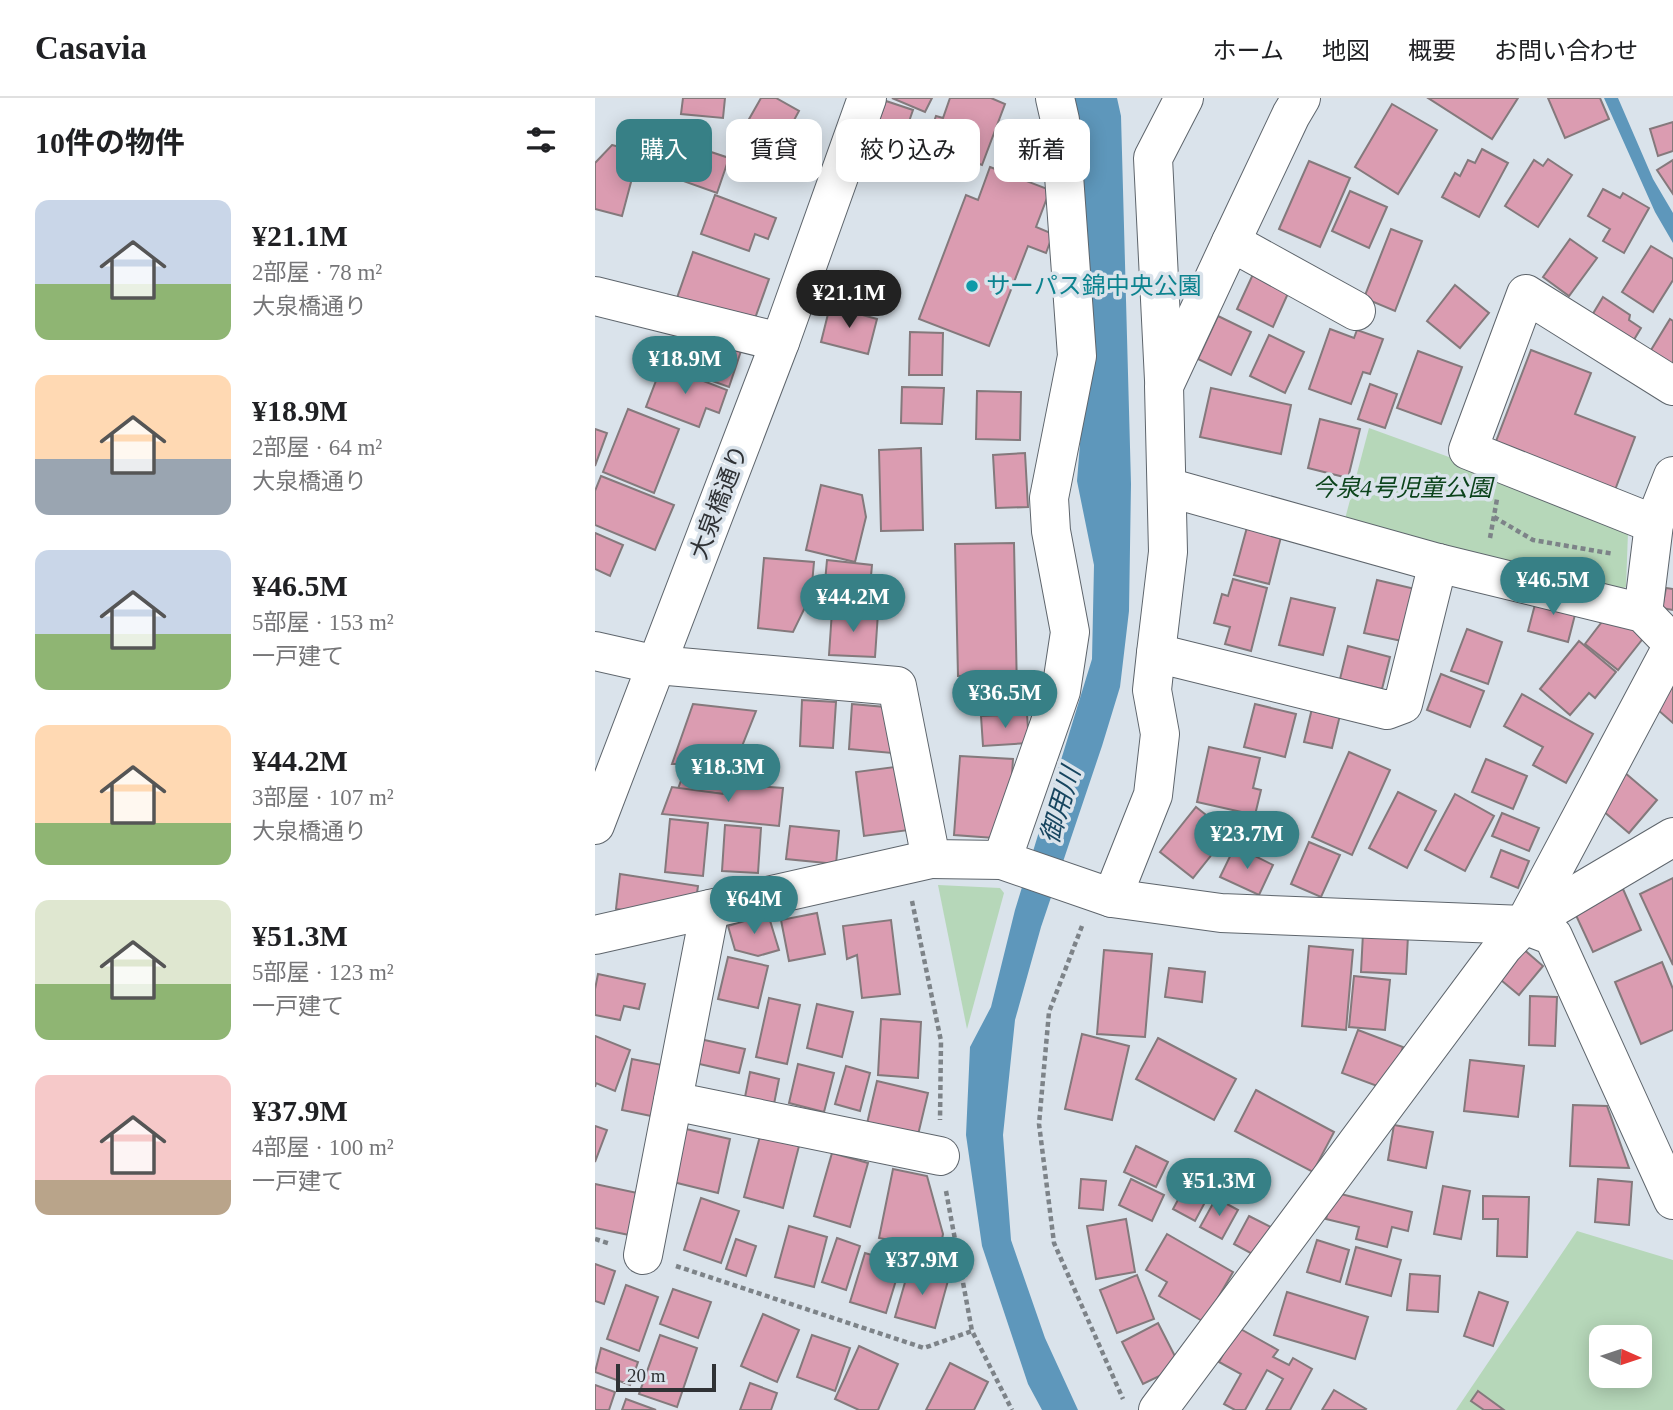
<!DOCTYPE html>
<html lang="ja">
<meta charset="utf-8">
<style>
body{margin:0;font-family:"Times New Roman","Noto Sans JP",serif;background:#f2f2f2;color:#202124;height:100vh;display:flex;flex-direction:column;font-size:26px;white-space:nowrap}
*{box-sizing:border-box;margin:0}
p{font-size:23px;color:#757577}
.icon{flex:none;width:38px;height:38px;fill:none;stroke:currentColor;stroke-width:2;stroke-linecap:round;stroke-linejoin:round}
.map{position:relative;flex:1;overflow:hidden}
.details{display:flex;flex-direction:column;background:#fff;width:595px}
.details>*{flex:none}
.top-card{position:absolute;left:21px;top:21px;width:665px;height:63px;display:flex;gap:14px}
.needle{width:46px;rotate:93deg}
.controls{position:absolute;left:994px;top:1227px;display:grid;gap:14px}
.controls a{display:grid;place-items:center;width:63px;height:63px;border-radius:14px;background:#fff;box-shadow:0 4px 18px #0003;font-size:35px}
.scale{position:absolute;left:21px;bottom:18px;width:100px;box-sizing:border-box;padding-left:7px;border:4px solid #2f3235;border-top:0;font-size:19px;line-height:24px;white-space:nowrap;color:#2f3235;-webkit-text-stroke:5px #dae3eb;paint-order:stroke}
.price{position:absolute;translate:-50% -60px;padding:0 16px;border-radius:24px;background:#378086;color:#fff;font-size:23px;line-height:46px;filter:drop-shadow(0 2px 4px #0008)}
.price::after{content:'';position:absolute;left:50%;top:42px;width:21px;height:16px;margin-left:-10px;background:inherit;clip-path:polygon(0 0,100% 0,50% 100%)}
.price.on{background:#222;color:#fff}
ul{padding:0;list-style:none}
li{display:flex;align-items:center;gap:21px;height:175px;padding:0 35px}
li span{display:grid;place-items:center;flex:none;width:196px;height:140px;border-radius:14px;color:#555}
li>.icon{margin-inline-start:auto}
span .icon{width:84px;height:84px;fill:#fffc;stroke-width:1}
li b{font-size:30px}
h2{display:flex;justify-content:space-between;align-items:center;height:84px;padding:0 35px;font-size:30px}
.tag{padding:0 24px;border-radius:14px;background:#fff;box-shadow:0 4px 18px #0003;font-size:24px;line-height:63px}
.tag.on{background:#378086;color:#fff}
header{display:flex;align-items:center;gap:42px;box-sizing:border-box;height:98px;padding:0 35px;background:#fff;border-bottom:2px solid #e0e0e0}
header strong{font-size:33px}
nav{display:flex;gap:38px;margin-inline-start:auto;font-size:24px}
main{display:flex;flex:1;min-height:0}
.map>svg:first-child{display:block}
</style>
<header>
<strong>Casavia</strong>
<nav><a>ホーム</a><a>地図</a><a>概要</a><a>お問い合わせ</a></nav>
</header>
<main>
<section class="details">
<h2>10件の物件<svg class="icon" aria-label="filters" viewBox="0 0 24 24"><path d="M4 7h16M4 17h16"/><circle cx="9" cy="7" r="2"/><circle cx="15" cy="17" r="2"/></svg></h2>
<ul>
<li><span style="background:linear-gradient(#c9d6e8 60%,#8fb573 0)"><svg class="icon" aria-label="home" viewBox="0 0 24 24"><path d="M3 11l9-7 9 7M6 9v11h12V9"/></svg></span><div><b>¥21.1M</b><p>2部屋 · 78 m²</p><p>大泉橋通り</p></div></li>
<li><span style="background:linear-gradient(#ffd9b3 60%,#9aa5b1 0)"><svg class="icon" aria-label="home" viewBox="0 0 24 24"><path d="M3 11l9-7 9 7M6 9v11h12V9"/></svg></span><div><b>¥18.9M</b><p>2部屋 · 64 m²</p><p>大泉橋通り</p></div></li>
<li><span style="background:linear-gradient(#c9d6e8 60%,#8fb573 0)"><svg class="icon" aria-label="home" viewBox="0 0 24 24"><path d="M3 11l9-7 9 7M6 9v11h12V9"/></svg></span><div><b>¥46.5M</b><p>5部屋 · 153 m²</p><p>一戸建て</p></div></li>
<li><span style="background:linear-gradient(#ffd9b3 70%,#8fb573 0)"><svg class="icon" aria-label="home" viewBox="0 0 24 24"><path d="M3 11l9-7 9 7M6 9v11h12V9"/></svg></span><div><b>¥44.2M</b><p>3部屋 · 107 m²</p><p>大泉橋通り</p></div></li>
<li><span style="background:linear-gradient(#dfe7d0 60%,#8fb573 0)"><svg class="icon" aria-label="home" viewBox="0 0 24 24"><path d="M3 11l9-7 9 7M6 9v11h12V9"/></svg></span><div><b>¥51.3M</b><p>5部屋 · 123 m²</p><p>一戸建て</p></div></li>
<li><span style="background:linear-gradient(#f6c9c9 75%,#b9a48a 0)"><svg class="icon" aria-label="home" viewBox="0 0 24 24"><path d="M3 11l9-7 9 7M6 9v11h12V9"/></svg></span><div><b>¥37.9M</b><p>4部屋 · 100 m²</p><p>一戸建て</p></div></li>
</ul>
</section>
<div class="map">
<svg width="1078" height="1312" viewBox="0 0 1078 1312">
<rect width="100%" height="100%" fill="#dae3eb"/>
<g fill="#b6d7b9" fill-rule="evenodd">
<polygon points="774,330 1025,421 1033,434 1031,489 1016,494 750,421"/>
<polygon points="343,787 405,790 409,795 372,931"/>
<path d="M982,1133L1078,1162V1312H861ZM1006,1239H1045V1278H1006Z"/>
</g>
<g fill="#5e97bb">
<polygon points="474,0 522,0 526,18 536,386 534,513 525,589 507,648 446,829 420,922 408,1037 416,1142 450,1240 483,1312 447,1312 433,1286 387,1148 371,1037 375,949 396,909 420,812 497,561 499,467 482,383 491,271"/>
<polygon points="1009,0 1023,0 1058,81 1078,115 1078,145 1060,114"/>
</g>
<g fill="#db9cb1" stroke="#84797c" stroke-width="2">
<polygon points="88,0 130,0 128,20 86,16"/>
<polygon points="166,0 181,0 204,13 184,50 149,30"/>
<polygon points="297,0 337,0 330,14"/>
<polygon points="355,0 396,0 410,6 387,67 331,46 341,18 348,20"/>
<polygon points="833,0 923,0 897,41"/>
<polygon points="953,0 1005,0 1014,21 970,40"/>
<polygon points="291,3 318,12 309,38 282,28"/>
<polygon points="797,6 842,32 803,96 760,69"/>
<polygon points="1078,24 1078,53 1063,58 1055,31"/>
<polygon points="89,45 134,60 122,95 77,79"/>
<polygon points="200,46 223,54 216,77 192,69"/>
<polygon points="17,47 44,54 27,118 0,111 0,65"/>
<polygon points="887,51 913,65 884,119 847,99 860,75 865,78 873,62 880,65"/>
<polygon points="953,61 977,77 943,129 910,108 939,62 948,68"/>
<polygon points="1078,62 1078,96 1062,72"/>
<polygon points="714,63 755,80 725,149 684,131"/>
<polygon points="395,69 455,92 441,129 458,136 451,155 433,148 394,248 324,221 371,97 383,102"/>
<polygon points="1008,91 1025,100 1028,95 1054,110 1029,155 1008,143 1015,131 993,118"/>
<polygon points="755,93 792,109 774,150 737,133"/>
<polygon points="120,97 181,120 173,141 160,136 154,153 106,136"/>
<polygon points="796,131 827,143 800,213 769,200"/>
<polygon points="975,141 1002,160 974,198 948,179"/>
<polygon points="1056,148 1078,161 1078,182 1058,214 1027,194"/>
<polygon points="98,154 174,181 158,226 82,200"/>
<polygon points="659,174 695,191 678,229 642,211"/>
<polygon points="860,187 894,215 865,250 832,223"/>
<polygon points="1008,199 1035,217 1034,222 1046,230 1034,250 993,224"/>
<polygon points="235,208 282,221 273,256 226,244"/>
<polygon points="623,218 656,234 636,277 603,261"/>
<polygon points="1075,221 1078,223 1078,272 1053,257"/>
<polygon points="735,231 759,240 762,232 788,241 775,276 768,274 756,306 714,291"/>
<polygon points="101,234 148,247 134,289 75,268 81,248 97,253"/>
<polygon points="315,234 348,235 347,277 314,277"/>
<polygon points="674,237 709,254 690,295 655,278"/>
<polygon points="936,252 996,275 980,316 1040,339 1020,392 900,346"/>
<polygon points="823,253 867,269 846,326 802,310"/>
<polygon points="67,267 132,292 124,315 111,310 104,329 51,309"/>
<polygon points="775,286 802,296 790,330 763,321"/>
<polygon points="307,289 349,290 347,326 306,325"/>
<polygon points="616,290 696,307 686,356 605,339"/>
<polygon points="382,293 426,294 425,342 381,341"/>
<polygon points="33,311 84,331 59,395 8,374"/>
<polygon points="725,321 765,331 753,380 713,370"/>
<polygon points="0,331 12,335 0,368"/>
<polygon points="326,350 328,432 286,433 284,352"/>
<polygon points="430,355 433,409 401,410 398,357"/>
<polygon points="6,378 79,407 60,452 0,427 0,393"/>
<polygon points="226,387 267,397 271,419 260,464 211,452"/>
<polygon points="654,422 688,431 674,486 639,477"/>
<polygon points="0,435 28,447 15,478 0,471"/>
<polygon points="419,445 422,594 395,594 395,577 363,578 360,446"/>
<polygon points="169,460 219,464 216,497 198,534 163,530"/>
<polygon points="232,462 277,467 274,500 229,495"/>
<polygon points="638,481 672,490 656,553 630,546 635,529 619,525 627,496 633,498"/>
<polygon points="782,482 820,491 807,543 769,535"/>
<polygon points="1071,490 1078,491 1078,512 1067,510"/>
<polygon points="943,495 983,505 973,544 933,533"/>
<polygon points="696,500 740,510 728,557 684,547"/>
<polygon points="1016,512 1050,538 1023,572 990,546"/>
<polygon points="237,513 283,515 280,559 234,557"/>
<polygon points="872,531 907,544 893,586 856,573"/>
<polygon points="984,543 1021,574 1000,600 994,595 975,617 945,591"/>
<polygon points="753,548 795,559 787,591 745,581"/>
<polygon points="846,576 889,593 875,629 832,612"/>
<polygon points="1078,578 1078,625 1055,605"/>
<polygon points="927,596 998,636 971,685 938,667 948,649 909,628"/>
<polygon points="207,602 241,604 238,650 205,648"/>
<polygon points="719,602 747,609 737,650 709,644"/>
<polygon points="98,606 161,613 128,696 83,691 92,666 77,666"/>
<polygon points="257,606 301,610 297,655 254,651"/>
<polygon points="660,606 701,616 690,659 649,649"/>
<polygon points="432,616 434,645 388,648 386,618"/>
<polygon points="614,649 665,660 658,690 666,692 660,717 602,704"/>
<polygon points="754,654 795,672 757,757 717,739"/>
<polygon points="365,658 418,661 413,741 359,737"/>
<polygon points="891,661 932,678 918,711 877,694"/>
<polygon points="307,668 314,732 269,738 261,674"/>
<polygon points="1029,674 1062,702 1034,735 1001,707"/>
<polygon points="132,686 188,690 184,728 67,716 77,689 128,696"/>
<polygon points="803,694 841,713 812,770 774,750"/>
<polygon points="860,696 899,718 870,773 830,752"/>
<polygon points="601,709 634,735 598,780 565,754"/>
<polygon points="907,715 944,730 934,753 897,738"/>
<polygon points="75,721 113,725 108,778 70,774"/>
<polygon points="130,727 166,730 163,775 127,773"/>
<polygon points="195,728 244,733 241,766 191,761"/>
<polygon points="714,744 745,757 726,799 696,786"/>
<polygon points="640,748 678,767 664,797 625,779"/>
<polygon points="906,752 934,763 923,790 896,779"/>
<polygon points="25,776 103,788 101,802 54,815 21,811"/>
<polygon points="1078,780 1078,867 1045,796"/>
<polygon points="1028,791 1046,832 998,854 979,813"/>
<polygon points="222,815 230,856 194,863 186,822"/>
<polygon points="173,816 184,852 163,858 140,852 133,828"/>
<polygon points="296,822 305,896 267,900 262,857 252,861 248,828"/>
<polygon points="768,835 813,838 811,876 766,874"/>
<polygon points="714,848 758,852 751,932 707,928"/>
<polygon points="926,849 948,868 924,897 901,878"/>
<polygon points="509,852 557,856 550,939 502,936"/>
<polygon points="133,859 173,868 163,910 123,901"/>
<polygon points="1067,864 1078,891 1078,932 1046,946 1020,884"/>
<polygon points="574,870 610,874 607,904 570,899"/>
<polygon points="3,876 50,886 44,911 29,908 25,922 0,917 0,891"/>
<polygon points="759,878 795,882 790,932 754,929"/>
<polygon points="935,898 962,899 960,948 934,947"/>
<polygon points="174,900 205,907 192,966 161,959"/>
<polygon points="222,906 258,914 247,959 212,950"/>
<polygon points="286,921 326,924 323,980 283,977"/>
<polygon points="763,932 808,949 793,992 747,975"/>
<polygon points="487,936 534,948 517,1022 470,1011"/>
<polygon points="0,938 35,952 20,993 1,985 0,989"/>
<polygon points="563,940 641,981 619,1022 541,981"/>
<polygon points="105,941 150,951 144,975 100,965"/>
<polygon points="37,961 72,968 61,1019 27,1012"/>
<polygon points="875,962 929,968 923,1019 869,1013"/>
<polygon points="203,966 239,975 229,1014 194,1005"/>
<polygon points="251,968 275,975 265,1013 240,1006"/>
<polygon points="155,974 184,981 179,1006 150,999"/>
<polygon points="282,983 333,995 322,1041 271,1030"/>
<polygon points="661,992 739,1034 718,1074 640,1033"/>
<polygon points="978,1007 1012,1008 1034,1070 975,1068"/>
<polygon points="799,1027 838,1034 831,1070 793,1062"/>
<polygon points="0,1028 12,1032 0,1064"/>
<polygon points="91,1031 135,1041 123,1095 78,1084"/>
<polygon points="165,1038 204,1048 188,1110 149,1099"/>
<polygon points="541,1048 573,1064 561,1089 529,1074"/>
<polygon points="237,1055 273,1065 255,1129 219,1118"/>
<polygon points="298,1071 332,1078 348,1136 345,1152 284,1140"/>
<polygon points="486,1081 511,1083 508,1112 484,1110"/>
<polygon points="536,1081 569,1097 557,1123 524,1107"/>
<polygon points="1003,1081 1037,1084 1034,1127 1000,1124"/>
<polygon points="593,1083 615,1095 600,1123 578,1111"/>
<polygon points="0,1086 47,1096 39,1138 0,1130"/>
<polygon points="848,1088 875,1093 866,1141 839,1136"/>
<polygon points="738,1094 817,1114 813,1133 797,1129 792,1149 761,1141 764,1129 731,1121"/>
<polygon points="888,1098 934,1099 932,1159 902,1158 903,1121 888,1121"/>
<polygon points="106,1100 144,1113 126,1165 89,1152"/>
<polygon points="621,1100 643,1112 627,1141 605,1129"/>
<polygon points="654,1118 676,1129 661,1158 639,1146"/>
<polygon points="531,1121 540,1174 501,1181 492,1128"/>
<polygon points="194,1128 232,1139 219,1189 180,1179"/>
<polygon points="572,1136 638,1174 609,1224 564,1198 572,1184 551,1172"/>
<polygon points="242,1140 265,1148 251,1192 227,1184"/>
<polygon points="141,1141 161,1148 151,1178 131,1171"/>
<polygon points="722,1142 754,1152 745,1184 712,1174"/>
<polygon points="761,1149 806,1162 796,1198 751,1186"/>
<polygon points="270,1155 306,1166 291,1215 255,1204"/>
<polygon points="0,1166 20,1173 9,1206 0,1203"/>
<polygon points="315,1167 354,1179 340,1230 300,1219"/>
<polygon points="815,1176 845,1178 843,1214 812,1212"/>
<polygon points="542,1177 559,1221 522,1235 505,1192"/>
<polygon points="31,1187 63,1199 44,1253 12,1241"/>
<polygon points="78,1191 116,1204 103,1240 65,1226"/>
<polygon points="692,1194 773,1219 760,1261 679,1237"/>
<polygon points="884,1194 913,1204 898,1248 869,1238"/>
<polygon points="168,1216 204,1232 182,1284 146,1268"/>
<polygon points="563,1225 585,1268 548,1286 527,1244"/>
<polygon points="642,1229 683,1252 678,1259 694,1267 698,1260 717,1271 695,1312 671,1312 688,1281 672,1272 650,1312 640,1312 629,1306 646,1276 624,1264"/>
<polygon points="65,1237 102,1250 82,1309 44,1296"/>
<polygon points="217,1237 255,1250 240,1293 202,1279"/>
<polygon points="264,1248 303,1266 283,1312 264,1312 240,1301"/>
<polygon points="6,1250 43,1264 35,1287 0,1274"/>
<polygon points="355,1265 393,1284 379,1312 331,1312"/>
<polygon points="155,1285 182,1295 176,1312 145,1312"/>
<polygon points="0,1287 20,1294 14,1312 0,1312"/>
<polygon points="739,1292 771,1311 770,1312 727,1312"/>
<polygon points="883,1293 909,1312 889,1312 876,1303"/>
<polygon points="31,1301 61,1312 27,1312"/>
</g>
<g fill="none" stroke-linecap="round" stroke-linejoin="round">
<g stroke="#5e656c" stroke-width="40">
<g id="minor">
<polyline points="636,144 696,17 706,0"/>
<polyline points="0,198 185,244"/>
<polyline points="569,282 558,60 589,0"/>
<polyline points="572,389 843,465 1048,515 1078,546"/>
<polyline points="1059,426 873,352 931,196 1078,288"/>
<polyline points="1048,515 1059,426 1078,378"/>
<polyline points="0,553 62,567 302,588 336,761 407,762 517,800 558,697 565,636 557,592 561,555 792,612 808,606 843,465"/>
<polyline points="561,555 573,454 569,288 636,144 761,213"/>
<polyline points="0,727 185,244 272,0"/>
<polyline points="407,762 466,593 475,534 456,433 454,400 482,258 465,22 460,0"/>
<polyline points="517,800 626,815 929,827 958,838 1078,1102"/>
<polyline points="929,827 1078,547"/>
<polyline points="0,837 336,761"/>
<polyline points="78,1003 345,1058"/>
<polyline points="48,1157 115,811"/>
<polyline points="563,1312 908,849 929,827 1078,739"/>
</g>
</g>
<g stroke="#7d8388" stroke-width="4.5" stroke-dasharray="5 3.5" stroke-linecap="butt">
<polyline points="899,419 938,442 1019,456"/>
<polyline points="895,440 902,401"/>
<polyline points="317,803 346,943 345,1022"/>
<polyline points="487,828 454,914 444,1026 459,1145 528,1301"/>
<polyline points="351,1093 377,1233"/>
<polyline points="0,1141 16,1146"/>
<polyline points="81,1168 329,1250 377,1233 417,1312"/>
</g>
<use href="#minor" stroke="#fff" stroke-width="38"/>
</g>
<circle fill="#0f9aa8" stroke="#dae3eb" stroke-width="2.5" cx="377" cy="188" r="7"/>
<g text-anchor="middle" stroke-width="7" stroke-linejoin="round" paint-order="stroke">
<g font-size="24" fill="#0d838f" stroke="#dae3eb" text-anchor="start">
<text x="391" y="196">サーパス錦中央公園</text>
</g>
<g font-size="24" font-style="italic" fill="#0b431b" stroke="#dae3eb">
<text x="807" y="398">今泉4号児童公園</text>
</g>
<g font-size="24" fill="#2f3235" stroke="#dae3eb">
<text transform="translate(124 404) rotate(-69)" y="8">大泉橋通り</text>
</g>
<g font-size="26" font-style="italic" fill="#17455f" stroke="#dae3eb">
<text transform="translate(465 707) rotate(-73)" y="9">御用川</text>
</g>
</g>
</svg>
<div class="controls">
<a><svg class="needle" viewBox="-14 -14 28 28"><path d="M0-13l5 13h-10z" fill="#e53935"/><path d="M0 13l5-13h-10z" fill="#757577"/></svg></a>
</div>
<div class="scale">20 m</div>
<b class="price on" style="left:254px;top:232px">¥21.1M</b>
<b class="price" style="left:90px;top:298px">¥18.9M</b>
<b class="price" style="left:958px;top:519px">¥46.5M</b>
<b class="price" style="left:258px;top:536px">¥44.2M</b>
<b class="price" style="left:410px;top:632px">¥36.5M</b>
<b class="price" style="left:133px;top:706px">¥18.3M</b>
<b class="price" style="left:652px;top:773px">¥23.7M</b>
<b class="price" style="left:159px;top:838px">¥64M</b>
<b class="price" style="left:624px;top:1120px">¥51.3M</b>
<b class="price" style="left:327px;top:1199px">¥37.9M</b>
<div class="top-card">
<a class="tag on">購入</a>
<a class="tag">賃貸</a>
<a class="tag">絞り込み</a>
<a class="tag">新着</a>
</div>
</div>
</main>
